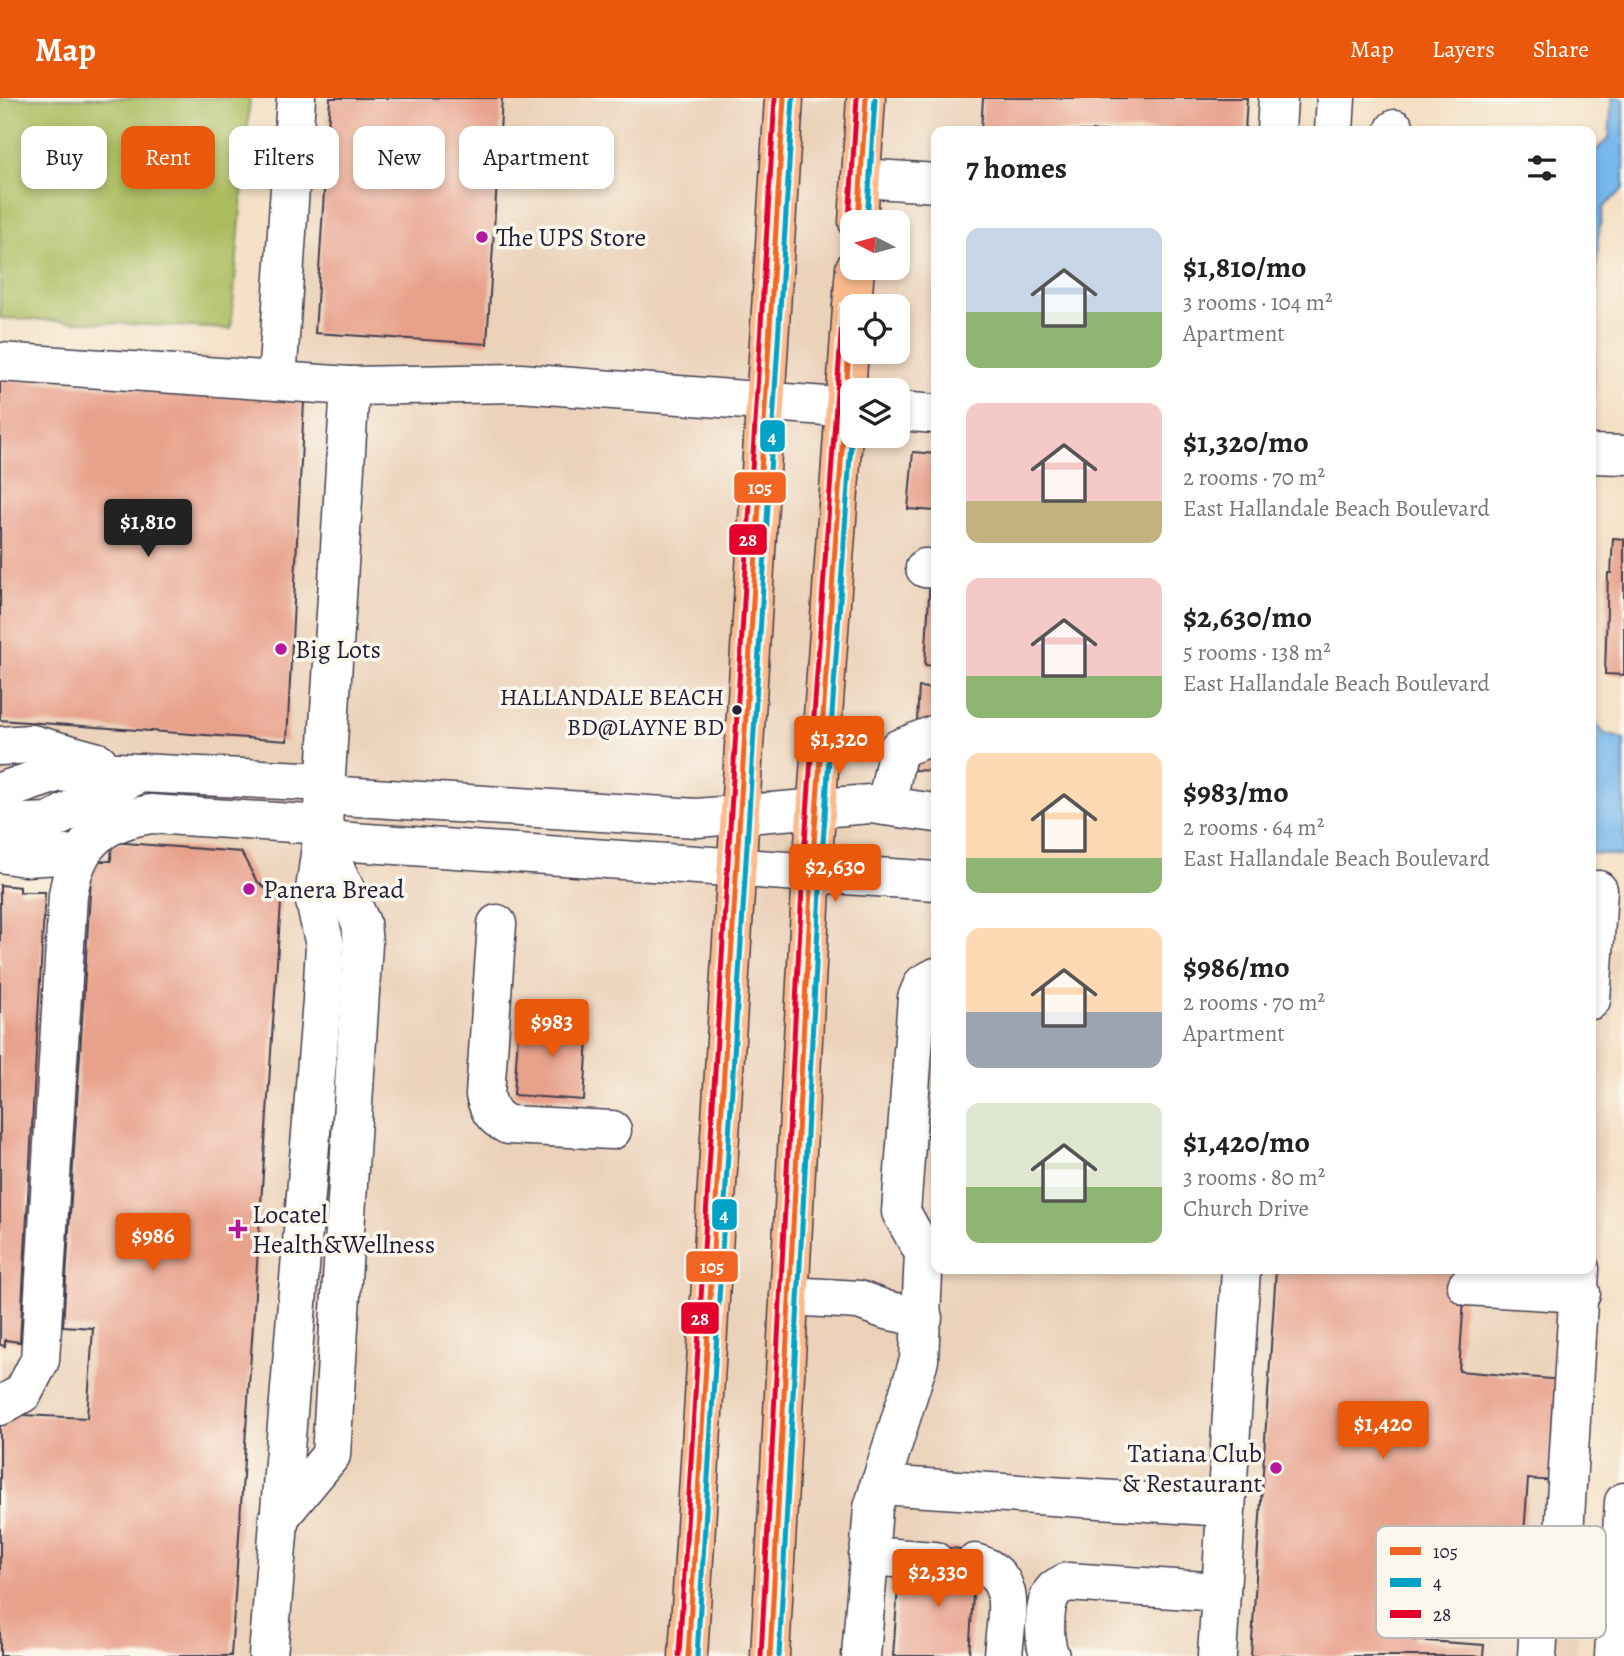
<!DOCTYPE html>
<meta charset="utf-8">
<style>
body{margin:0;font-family:Alegreya,serif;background:#f2f2f2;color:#222;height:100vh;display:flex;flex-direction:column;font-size:26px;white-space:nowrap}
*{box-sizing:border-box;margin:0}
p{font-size:23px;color:#767676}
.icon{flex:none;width:38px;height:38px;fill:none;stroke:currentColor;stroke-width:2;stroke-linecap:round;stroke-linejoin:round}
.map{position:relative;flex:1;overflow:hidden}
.details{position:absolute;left:931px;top:28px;width:665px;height:1148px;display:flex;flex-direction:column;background:#fff;border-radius:14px;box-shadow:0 4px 10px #0003}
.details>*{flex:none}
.guide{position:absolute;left:21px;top:28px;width:665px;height:63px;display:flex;gap:14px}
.needle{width:46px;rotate:276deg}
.controls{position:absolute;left:840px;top:112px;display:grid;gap:14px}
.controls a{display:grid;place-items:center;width:70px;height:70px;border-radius:14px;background:#fff;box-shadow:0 4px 10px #0003;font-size:35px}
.price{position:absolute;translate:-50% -60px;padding:0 16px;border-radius:7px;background:#ea580c;color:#fff;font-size:23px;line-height:46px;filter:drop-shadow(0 2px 4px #0008)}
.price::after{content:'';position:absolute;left:50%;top:42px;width:21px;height:16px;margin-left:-10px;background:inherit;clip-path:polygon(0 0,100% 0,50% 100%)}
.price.selected{background:#222;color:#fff}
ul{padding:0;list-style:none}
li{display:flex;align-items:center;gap:21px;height:175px;padding:0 35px}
li span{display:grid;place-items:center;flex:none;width:196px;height:140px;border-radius:14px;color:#555}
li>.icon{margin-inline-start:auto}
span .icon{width:84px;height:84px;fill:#fffc;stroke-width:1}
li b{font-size:30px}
h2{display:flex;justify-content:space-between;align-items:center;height:84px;padding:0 35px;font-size:30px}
.tag{padding:0 24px;border-radius:14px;background:#fff;box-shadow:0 4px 10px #0003;font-size:24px;line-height:63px}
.tag.selected{background:#ea580c;color:#fff}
header{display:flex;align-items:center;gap:42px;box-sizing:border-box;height:98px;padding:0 35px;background:#ea580c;color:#fff}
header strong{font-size:33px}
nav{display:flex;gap:38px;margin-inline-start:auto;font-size:24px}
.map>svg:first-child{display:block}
</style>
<header>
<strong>Map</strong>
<nav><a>Map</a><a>Layers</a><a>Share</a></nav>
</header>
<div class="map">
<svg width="1624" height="1558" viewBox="0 0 1624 1558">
<rect width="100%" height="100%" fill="#fbf7ec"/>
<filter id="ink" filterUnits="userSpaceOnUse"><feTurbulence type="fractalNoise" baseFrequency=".0143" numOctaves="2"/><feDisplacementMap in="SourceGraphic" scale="14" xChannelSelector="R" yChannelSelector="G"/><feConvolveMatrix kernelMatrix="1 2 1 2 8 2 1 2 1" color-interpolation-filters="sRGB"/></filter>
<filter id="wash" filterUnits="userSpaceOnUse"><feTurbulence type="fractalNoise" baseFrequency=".00686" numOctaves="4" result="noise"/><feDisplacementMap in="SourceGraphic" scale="28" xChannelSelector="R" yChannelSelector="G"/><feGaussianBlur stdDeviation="1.57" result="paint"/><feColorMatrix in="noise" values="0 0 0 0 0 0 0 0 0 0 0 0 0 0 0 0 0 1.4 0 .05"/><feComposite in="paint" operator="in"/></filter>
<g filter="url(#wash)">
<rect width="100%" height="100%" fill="#f4e0c4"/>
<path fill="#ebd2b9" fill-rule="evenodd" d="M279,0H1253L1251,33H936V1171H1591V849L1618,851L1575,1558H0V1259L53,1262L83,774L0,766V244L264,260ZM852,124H898V170H852ZM852,208H898V254H852ZM852,292H898V338H852Z"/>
<polygon fill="#abbc5f" stroke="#666f4d" stroke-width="2" points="0,0 250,0 231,231 0,220"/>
<g fill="#78b8ec" stroke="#4d6d94" stroke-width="2">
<polygon points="1612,0 1624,0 1624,90 1603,110 1598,140 1591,333 1591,57 1609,40"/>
<polygon points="1591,621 1605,636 1624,641 1624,758 1591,755"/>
</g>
<g id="blocks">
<g fill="#e8a28c">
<polygon points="330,0 502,0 487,246 315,235"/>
<polygon points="983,0 1247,0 1245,33 981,33"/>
<polygon points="1406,29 1438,31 1438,33 1406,33"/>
<polygon points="0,282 304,304 287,643 0,622"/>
<polygon points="913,354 936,356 936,413 908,411"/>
<polygon points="1613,440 1624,441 1624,577 1605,576 1608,475 1611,475"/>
<polygon points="930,480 936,480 936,568 925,567"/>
<polygon points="919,589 936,591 936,673 914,672"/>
<polygon points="112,744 241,754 256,782 281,804 231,1558 0,1558 0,1316 87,1320 93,1230 63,1228 92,763 111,763"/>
<polygon points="0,787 20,789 20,794 45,794 20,1244 5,1242 5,1248 0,1247"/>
<polygon points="519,921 589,926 584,1002 514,997"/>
<polygon points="1276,1171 1466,1171 1459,1273 1562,1282 1555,1383 1528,1381 1524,1437 1421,1431 1421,1444 1470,1448 1464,1512 1415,1509 1413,1542 1484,1547 1483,1558 1251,1558"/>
<polygon points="935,1449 976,1452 969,1558 893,1558 898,1489 932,1492"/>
</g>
</g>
</g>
<g filter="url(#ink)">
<use href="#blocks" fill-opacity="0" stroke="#423e50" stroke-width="2"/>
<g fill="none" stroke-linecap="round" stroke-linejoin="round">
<g stroke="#423e50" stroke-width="41">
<g id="minor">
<polyline points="1276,33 1278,0"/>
<polyline points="1334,33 1336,0"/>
<polyline points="1395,33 1395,31"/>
<polyline points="861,80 936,85"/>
<polyline points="0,264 350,288 520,285 852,310"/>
<polyline points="277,283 296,0"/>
<polyline points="898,313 936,316"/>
<polyline points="1591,356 1624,357"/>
<polyline points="925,470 936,471"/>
<polyline points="0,648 32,646 98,664"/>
<polyline points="0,694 56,675 96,673 326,684"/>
<polyline points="325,697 697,720 870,706 936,715"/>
<polyline points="886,708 898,651 936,636"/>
<polyline points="0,726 49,724 140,675"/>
<polyline points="322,742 936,783"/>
<polyline points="0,755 25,759 78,756"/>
<path d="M497,826L485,997C489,1013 494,1020 508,1027L612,1032"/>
<polyline points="1591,902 1598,792"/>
<polyline points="1580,1171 1562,1470 1620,1475"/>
<polyline points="1467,1188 1581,1195"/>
<polyline points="789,1198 859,1202 886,1212 923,1220"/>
<path d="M0,1308L23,1295L40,1262L68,797C76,746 99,724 151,716L324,727"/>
<polyline points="879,1387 1226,1409"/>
<polyline points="278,1421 331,1357 363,846 361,825 322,742"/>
<polyline points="868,1458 934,1463"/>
<path d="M975,1465C1021,1478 1005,1521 1003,1558"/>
<polyline points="1470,1488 1545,1494"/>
<polyline points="268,1558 322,902 325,847 314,799 322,742 350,288"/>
<polyline points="861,1558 873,1410 919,1262 924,1155 901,1114 917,900 923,886 936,879"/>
<path d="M1050,1558C1043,1543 1043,1507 1053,1493C1057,1488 1062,1487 1067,1484L1221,1494"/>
<polyline points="1217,1558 1241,1171"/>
<path d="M1537,1558C1540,1517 1537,1504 1562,1470"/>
<polyline points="1614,1558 1624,1404"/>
</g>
</g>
<g stroke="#423e50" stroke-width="41">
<g id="major">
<polyline points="858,124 866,0"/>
<polyline points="852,208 855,170"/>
<polyline points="688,1558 784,0"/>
<polyline points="770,1558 812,773 852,210"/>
</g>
</g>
<use href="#minor" stroke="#fff" stroke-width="38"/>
<use href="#major" stroke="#fbbb8d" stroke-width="38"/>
<g stroke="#fbf7ec" stroke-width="10">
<g id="bus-1">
<polyline points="858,124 866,0"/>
<polyline points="688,1558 784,0"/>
<polyline points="770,1558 812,773 852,210"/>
</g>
</g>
<g stroke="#fbf7ec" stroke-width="10">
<g id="bus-2">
<polyline points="867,124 875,1"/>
<polyline points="697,1558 793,1"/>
<polyline points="779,1558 821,774 852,330"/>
</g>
</g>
<g stroke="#fbf7ec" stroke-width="10">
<g id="bus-3">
<polyline points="849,123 857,0"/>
<polyline points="679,1557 775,0"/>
<polyline points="761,1558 803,773 843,209"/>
</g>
</g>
<use href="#bus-1" stroke="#f26522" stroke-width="5"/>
<use href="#bus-2" stroke="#02a2c7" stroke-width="5"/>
<use href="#bus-3" stroke="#e4002b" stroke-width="5"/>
</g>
</g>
<g fill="#b5179e" stroke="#fbf7ec" stroke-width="2.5">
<circle cx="482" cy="139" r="7"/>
<circle cx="281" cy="551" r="7"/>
<circle cx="249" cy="791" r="7"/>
<path d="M234.5 1120.5h7v7h7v7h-7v7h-7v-7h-7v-7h7z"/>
<circle cx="1276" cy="1370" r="7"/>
</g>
<circle fill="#22223b" stroke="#fbf7ec" stroke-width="2.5" cx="737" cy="612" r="6"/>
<g text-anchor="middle" stroke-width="7" stroke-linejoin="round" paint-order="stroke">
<g font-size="24" fill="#22223b" stroke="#fbf7ec" text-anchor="end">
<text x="724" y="607">HALLANDALE BEACH<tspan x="724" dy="30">BD@LAYNE BD</tspan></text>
</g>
<g font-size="26" fill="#22223b" stroke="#fbf7ec" text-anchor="start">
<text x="496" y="148">The UPS Store</text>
<text x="295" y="560">Big Lots</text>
<text x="263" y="800">Panera Bread</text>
<text x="252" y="1125">Locatel<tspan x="252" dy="30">Health&amp;Wellness</tspan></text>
<text x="1262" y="1364" text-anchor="end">Tatiana Club<tspan x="1262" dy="30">&amp; Restaurant</tspan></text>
</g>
</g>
<rect x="1376" y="1428" width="230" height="112" rx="10" fill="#fbf7ec" stroke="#bab7b7" stroke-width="2"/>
<rect x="1390" y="1449" width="31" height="8" fill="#f26522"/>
<rect x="1390" y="1480" width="31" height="9" fill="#02a2c7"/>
<rect x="1390" y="1512" width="31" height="8" fill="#e4002b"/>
<g font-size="19" fill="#22223b">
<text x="1433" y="1460">105</text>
<text x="1433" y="1491">4</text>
<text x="1433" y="1523">28</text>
</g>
<g stroke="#fbf7ec" stroke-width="2.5">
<rect x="759" y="321" width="27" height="34" rx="7" fill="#02a2c7"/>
<rect x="733" y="373" width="54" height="33" rx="7" fill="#f26522"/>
<rect x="728" y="425" width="40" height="33" rx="7" fill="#e4002b"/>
<rect x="711" y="1100" width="27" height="33" rx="7" fill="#02a2c7"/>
<rect x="685" y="1152" width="54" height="33" rx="7" fill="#f26522"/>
<rect x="680" y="1203" width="40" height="34" rx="7" fill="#e4002b"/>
</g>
<g font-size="19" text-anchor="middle" font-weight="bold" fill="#fff">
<text x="772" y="345">4</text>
<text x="760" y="396">105</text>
<text x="748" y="448">28</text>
<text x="724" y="1123">4</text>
<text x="712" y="1175">105</text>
<text x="700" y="1227">28</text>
</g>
</svg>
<div class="controls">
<a><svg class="needle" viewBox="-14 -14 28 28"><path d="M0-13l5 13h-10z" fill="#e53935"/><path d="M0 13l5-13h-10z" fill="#767676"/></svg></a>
<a><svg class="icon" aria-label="locate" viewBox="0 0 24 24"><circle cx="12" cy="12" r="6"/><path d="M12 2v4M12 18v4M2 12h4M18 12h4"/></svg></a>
<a><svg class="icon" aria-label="layers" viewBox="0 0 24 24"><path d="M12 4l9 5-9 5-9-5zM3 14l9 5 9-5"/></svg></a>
</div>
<b class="price selected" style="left:148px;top:461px">$1,810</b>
<b class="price" style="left:839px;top:678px">$1,320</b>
<b class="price" style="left:835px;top:806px">$2,630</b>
<b class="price" style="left:552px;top:961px">$983</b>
<b class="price" style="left:153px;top:1175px">$986</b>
<b class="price" style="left:1383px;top:1363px">$1,420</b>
<b class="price" style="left:938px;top:1511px">$2,330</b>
<div class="guide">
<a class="tag">Buy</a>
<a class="tag selected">Rent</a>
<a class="tag">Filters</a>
<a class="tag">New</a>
<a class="tag">Apartment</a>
</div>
<section class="details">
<h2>7 homes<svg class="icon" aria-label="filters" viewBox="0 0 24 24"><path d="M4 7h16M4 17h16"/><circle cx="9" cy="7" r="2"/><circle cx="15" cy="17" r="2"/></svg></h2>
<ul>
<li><span style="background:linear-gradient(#c9d6e8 60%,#8fb573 0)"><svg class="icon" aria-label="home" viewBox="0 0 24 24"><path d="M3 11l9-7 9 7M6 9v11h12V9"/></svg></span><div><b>$1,810/mo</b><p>3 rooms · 104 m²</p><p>Apartment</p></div></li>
<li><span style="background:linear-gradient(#f6c9c9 70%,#c2b280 0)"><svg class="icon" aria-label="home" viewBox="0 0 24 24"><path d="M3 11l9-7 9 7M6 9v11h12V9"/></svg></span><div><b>$1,320/mo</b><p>2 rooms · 70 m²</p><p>East Hallandale Beach Boulevard</p></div></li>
<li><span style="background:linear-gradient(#f6c9c9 70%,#8fb573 0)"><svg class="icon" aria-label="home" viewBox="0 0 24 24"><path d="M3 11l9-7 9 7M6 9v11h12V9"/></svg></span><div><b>$2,630/mo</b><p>5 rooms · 138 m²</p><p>East Hallandale Beach Boulevard</p></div></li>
<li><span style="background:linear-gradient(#ffd9b3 75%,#8fb573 0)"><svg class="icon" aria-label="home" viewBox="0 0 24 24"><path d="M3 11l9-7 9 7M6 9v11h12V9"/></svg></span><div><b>$983/mo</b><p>2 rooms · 64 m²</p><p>East Hallandale Beach Boulevard</p></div></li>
<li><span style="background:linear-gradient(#ffd9b3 60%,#9aa5b1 0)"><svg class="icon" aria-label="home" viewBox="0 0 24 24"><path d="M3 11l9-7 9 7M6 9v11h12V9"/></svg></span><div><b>$986/mo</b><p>2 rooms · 70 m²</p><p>Apartment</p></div></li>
<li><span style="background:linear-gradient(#dfe7d0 60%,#8fb573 0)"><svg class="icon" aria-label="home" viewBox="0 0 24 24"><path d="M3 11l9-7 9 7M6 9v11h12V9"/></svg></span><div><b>$1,420/mo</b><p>3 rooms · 80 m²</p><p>Church Drive</p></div></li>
</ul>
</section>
</div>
